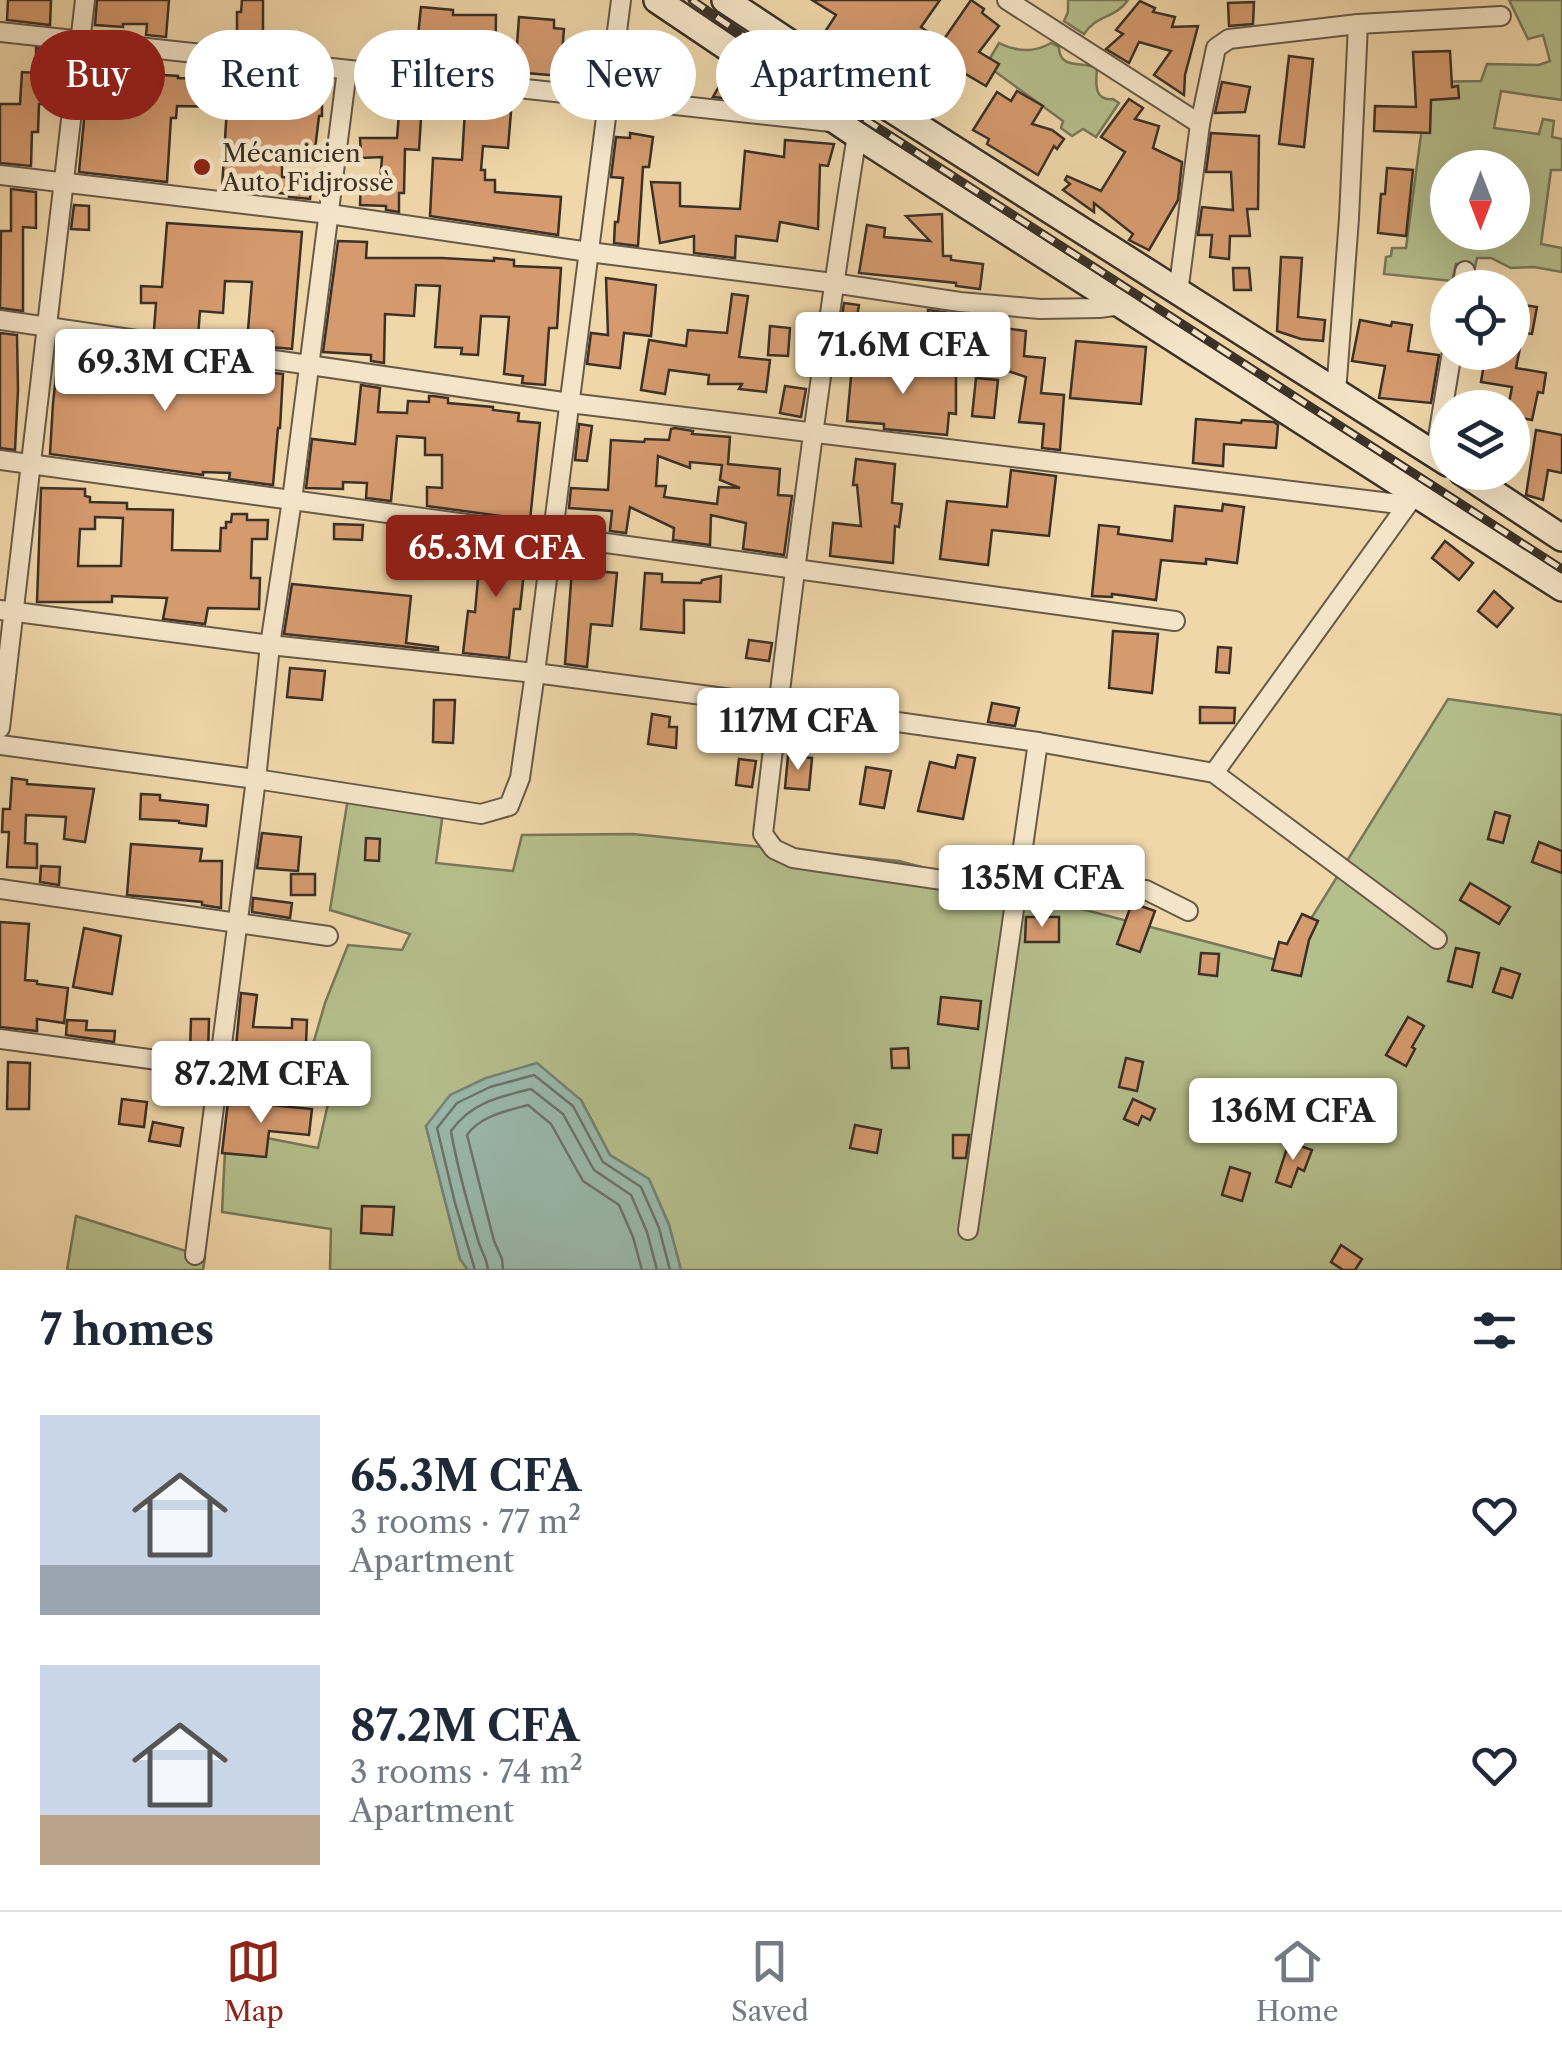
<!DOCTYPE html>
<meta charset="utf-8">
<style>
body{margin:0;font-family:"Libre Caslon Text",serif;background:#f2f2f3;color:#1f2937;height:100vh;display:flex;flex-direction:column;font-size:38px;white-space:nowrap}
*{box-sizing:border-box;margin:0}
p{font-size:32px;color:#747a83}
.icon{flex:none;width:55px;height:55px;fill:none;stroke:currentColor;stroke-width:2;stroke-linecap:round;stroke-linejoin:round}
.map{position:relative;height:1270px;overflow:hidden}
.panel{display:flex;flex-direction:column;background:#fff;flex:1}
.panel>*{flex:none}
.guide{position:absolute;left:30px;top:30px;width:1000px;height:90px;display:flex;gap:20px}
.needle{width:65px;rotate:180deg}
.controls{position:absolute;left:1430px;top:150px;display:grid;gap:20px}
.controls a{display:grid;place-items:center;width:100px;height:100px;border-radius:50%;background:#fff;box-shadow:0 10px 40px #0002;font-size:50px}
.price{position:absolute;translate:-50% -85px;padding:0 22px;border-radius:10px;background:#fff;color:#222;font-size:32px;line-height:65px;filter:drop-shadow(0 2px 5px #0008)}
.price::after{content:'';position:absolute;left:50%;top:60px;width:30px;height:22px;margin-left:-15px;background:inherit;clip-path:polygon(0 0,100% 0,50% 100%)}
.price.active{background:#8f2418;color:#fff}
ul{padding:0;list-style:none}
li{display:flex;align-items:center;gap:30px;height:250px;padding:0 40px}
li span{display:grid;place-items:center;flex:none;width:280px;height:200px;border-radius:0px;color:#555}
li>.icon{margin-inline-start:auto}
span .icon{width:120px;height:120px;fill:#fffc;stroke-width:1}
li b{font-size:42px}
h2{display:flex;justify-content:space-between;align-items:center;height:120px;padding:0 40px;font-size:42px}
.tag{padding:0 35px;border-radius:45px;background:#fff;box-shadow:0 10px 40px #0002;font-size:35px;line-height:90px}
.tag.active{background:#8f2418;color:#fff}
.dock{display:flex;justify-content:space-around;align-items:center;height:140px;border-top:2px solid #e0e1e3;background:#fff;font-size:28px;color:#747a83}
.dock a{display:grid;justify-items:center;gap:5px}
.dock .active{color:#8f2418}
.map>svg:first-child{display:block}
</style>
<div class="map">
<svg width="1562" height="1270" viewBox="0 0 1562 1270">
<rect width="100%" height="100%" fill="#f0d7aa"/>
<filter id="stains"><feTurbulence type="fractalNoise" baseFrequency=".002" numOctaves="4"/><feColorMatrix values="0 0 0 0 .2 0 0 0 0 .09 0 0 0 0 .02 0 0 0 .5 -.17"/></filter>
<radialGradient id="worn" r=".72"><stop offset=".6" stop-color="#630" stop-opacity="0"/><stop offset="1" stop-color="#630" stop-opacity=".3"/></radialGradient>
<g fill="#b5bf8c" stroke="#78785a" stroke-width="2.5" fill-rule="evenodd">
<path d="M1068,0H1128C1115,19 1097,14 1084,34L1064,21L1068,12Z"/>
<path d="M1509,0H1562V100L1501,91L1494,128L1539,134L1543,119L1554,121L1552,137L1562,139V170H1551L1541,244L1562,248V272L1534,267L1511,268L1491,258H1477L1475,267L1456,264L1452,281L1384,274L1386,257L1391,256L1392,248H1406L1428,82L1481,81L1487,64L1539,65L1550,61L1543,35L1528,39ZM1448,168H1512V232H1448Z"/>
<path d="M999,43C1017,52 1034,53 1051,43L1059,47C1059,70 1082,61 1097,68C1096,82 1093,101 1113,99L1119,103L1096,137L1083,129L1072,136L1061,128L1063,121L986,65Z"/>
<polygon points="1448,699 1562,715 1562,1270 681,1270 669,1225 649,1179 610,1155 581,1100 426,1126 460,1259 468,1270 330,1270 331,1229 222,1212 226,1130 318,1148 334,1077 307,1065 325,1003 348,945 402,950 410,934 330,910 348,798 443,812 436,863 513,871 522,835 633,834 899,861 1284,962"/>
<polygon points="76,1216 205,1257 203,1270 67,1270"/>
</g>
<polygon fill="#9ab9ac" stroke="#748377" stroke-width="2.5" points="537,1063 581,1100 610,1155 649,1179 669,1225 681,1270 468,1270 460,1259 426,1126 450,1095 486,1078"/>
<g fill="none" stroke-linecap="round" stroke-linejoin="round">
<g stroke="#6a756a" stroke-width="2.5">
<polyline points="475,1270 455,1203 437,1128 457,1103 490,1087 534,1075 573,1106 603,1162 641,1187 659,1228 670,1270"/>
<path d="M488,1270C487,1258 481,1251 478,1240C468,1204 457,1168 451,1131C471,1103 498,1097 531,1089L563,1114L594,1170L631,1195L647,1232L657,1270"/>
<path d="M503,1270L502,1259L494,1241L467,1135C480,1116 506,1111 528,1105L551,1124L583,1181L619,1205L633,1237L642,1270"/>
</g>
</g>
<g fill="#d59a6e" stroke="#3b3127" stroke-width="2.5" fill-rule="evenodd">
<polygon points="8,0 51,0 50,25 7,20"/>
<polygon points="97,0 169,0 166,37 146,35 147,24 123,24 123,27 95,25"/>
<polygon points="242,0 263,0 263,48 237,45 237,12 241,12"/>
<polygon points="812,0 940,0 921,27 942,42 971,0 984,9 982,13 999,26 979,52 999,64 986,86 957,69 932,108 909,92 912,88 885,62 881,67 856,51 852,56 842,37 837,45 821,38 836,15"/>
<polygon points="1140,1 1155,8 1153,12 1175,17 1172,27 1198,26 1185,75 1184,95 1154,75 1171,51 1139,42 1129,63 1106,49 1123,34 1116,30"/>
<polygon points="1254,2 1253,24 1229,26 1228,3"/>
<polygon points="421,7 453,10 453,15 496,15 495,71 415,64"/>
<polygon points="519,17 554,20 554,28 564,29 560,76 515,72"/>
<polygon points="36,48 51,50 51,83 48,104 39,104 38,132 32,132 31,166 0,163 0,104 20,104 22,72 36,73"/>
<polygon points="1450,51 1452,87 1458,86 1459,98 1431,100 1430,133 1374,131 1375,106 1416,107 1413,52"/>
<polygon points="1289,56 1313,59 1304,147 1279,144"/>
<polygon points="104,68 133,68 133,73 178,76 178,78 229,80 229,92 307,97 307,100 322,100 322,116 319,116 314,158 282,158 282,177 312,178 310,199 289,197 289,194 222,188 227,107 177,106 176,118 171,118 167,182 79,172 88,79 103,79"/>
<polygon points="729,69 741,76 782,104 713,97"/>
<polygon points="1222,82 1250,87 1245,112 1215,113"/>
<polygon points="1017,91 1043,106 1032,124 1052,130 1064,139 1057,149 1054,146 1038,175 987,144 989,139 973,130 997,92 1011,101"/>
<polygon points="1129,99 1143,108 1135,119 1159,126 1153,148 1182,162 1178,200 1149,250 1129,240 1133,234 1094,203 1094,212 1063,190 1070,184 1065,180 1067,176 1101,191 1125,152 1101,137"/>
<polygon points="400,101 422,102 419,150 405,149 404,193 399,193 399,212 386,210 386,206 360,205 361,181 380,181 382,157 361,158 360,138 397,138"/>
<polygon points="465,110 511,112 508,148 483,146 481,170 485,170 485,180 495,180 495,192 561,197 558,235 430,216 433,158 462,160"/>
<polygon points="630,133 653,137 649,167 643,167 638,246 614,243 615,222 618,222 623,178 611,177 616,137 630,138"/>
<polygon points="1211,133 1259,136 1258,209 1247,209 1250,236 1230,236 1229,259 1210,257 1212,235 1198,235 1202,207 1233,210 1231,172 1206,172"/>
<polygon points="785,140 834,144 828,166 820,165 818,229 780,222 777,241 736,236 735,258 694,253 694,236 660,243 651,182 680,183 680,206 740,209 745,151 784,157"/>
<polygon points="1387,168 1413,170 1406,236 1378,233 1381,194 1385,194"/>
<polygon points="11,189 36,192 36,228 23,227 23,311 0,308 1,231 11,231"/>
<polygon points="74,205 89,206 89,230 71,229"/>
<polygon points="942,214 943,256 951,256 951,260 983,264 980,289 956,286 956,283 859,273 867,225 885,228 884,237 930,241 906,216"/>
<polygon points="167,223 302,232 292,349 271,347 272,332 248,330 252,282 225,281 223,313 200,311 198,336 154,330 156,303 141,303 141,286 162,287"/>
<polygon points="338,241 367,242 366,258 442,258 494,261 494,258 514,260 514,266 561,268 557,328 549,328 545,385 522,383 523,376 504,374 509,317 481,316 478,355 461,354 462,348 435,347 440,286 416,285 414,316 385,314 384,363 371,361 371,355 323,352"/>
<polygon points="1281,257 1302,258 1298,317 1325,320 1323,341 1301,339 1277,331"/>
<polygon points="1233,268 1249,268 1251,290 1234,290"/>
<polygon points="606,278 656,285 651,336 624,333 620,368 587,364 591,333 608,335"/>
<polygon points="732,294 748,296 739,357 770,360 766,392 739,389 742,384 708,384 709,375 669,370 665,394 641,390 649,340 686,346 688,330 727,333"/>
<polygon points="844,303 859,305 853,338 839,336"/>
<polygon points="1512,303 1537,307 1532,334 1523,333 1516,368 1546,373 1543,393 1538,392 1532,420 1512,416 1512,408 1508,408 1512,387 1481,382 1486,352 1512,352"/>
<polygon points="928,310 957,314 957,354 928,345"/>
<polygon points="1360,320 1391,326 1392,322 1412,325 1408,351 1439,355 1431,403 1379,398 1385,366 1352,361"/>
<polygon points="982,321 1004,323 1004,328 1026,331 1024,356 1045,358 1041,393 1064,395 1060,450 1042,448 1044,424 1019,422 1026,377 978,361"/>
<polygon points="770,326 790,328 788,356 768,355"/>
<polygon points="0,333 17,335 18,390 15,450 0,448"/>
<polygon points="60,341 216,364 216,367 237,368 236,382 260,382 261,372 283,374 280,428 278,428 273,485 229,479 230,473 203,472 203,475 50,454 53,403"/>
<polygon points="1076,341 1146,347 1141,404 1070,398"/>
<polygon points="895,353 920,354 918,371 956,375 956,414 949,413 947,435 884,429 884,424 847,421 852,366 890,369"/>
<polygon points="976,378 998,380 994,418 972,416"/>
<polygon points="361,385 380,388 378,412 407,413 408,401 429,402 429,396 433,396 448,398 448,403 493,407 493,410 519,413 518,421 540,423 530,520 427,506 427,487 442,488 442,455 425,455 425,438 397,436 391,501 366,498 367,483 343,482 343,489 306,488 312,439 355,444"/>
<polygon points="785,386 806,389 801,417 780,413"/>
<polygon points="1196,419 1241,423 1242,420 1274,422 1278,425 1276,448 1224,444 1223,466 1193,463"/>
<polygon points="579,424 592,426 587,461 575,460"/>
<path d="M675,428L693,431L692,434L730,437L728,464L780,469L778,495L792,496L784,555L743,549L746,523L711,515L710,545L673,540L674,528L630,507L626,533L610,531L612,511L569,508L571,488L608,490L611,440L644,442L645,439L669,440L671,429ZM658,456L690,468V462L722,465L720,480L740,488L719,487L717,504L664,497L666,486H656Z"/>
<polygon points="1536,430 1562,435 1562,473 1548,470 1543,500 1526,495"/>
<polygon points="856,459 895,464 892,503 902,504 899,527 895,526 893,563 830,556 833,523 861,526 857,485 853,485"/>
<polygon points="1011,470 1056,476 1049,536 992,530 988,565 940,559 947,501 1007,507"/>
<path d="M41,488L85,489V496L90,497V502L127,503V509L173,510L172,550L220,551L221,528H226V522H231L232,514H247V520H268L267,539H252L251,578H260L259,609L208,608L205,624L163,619L167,598L112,596V602H37ZM95,517L123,518L121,566H78L80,529H95Z"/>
<polygon points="1223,504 1244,507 1237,563 1206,559 1206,564 1161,560 1156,600 1112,594 1112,597 1092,596 1099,525 1119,527 1118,534 1172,541 1175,506 1222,511"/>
<polygon points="334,524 363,525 362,540 334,539"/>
<polygon points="1445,541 1473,563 1459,580 1432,558"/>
<polygon points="503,542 527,545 520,609 514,609 509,658 463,653 468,611 475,612 481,545 503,547"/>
<polygon points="572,569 617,573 612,626 591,624 587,667 565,664"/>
<polygon points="645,573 662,574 662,582 701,583 702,580 721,576 720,602 684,600 684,633 641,629"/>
<polygon points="292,584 411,596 406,643 438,647 438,650 284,634"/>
<polygon points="1494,591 1513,608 1497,627 1478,611"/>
<polygon points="1113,631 1158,634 1152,693 1109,688"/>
<polygon points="749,640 772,643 769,661 746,658"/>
<polygon points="1218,647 1231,648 1229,673 1216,672"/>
<polygon points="290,668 325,671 322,700 287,697"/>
<polygon points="434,700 455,700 453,743 433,742"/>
<polygon points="992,703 1019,708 1015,726 988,722"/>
<polygon points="1200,707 1235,708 1234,723 1200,723"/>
<polygon points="652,714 670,717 669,727 677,727 676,748 648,744"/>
<polygon points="958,755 975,758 963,819 918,811 930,762 955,768"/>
<polygon points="788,756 812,758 809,790 785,788"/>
<polygon points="739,759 756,761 752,787 736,785"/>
<polygon points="866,767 891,771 884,808 860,804"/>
<polygon points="12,778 27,780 27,784 94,789 85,842 64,839 66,817 26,815 25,843 37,844 37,868 7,867 9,832 2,832 3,809 10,809"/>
<polygon points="141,794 160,795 160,800 208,805 206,826 179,823 179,821 140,819"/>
<polygon points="1495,812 1510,816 1503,843 1488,839"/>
<polygon points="262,833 301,837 298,871 257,868"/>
<polygon points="366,838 380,839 379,861 365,860"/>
<polygon points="1539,842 1562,851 1562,873 1532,862"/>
<polygon points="131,844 202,849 200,861 222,861 221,908 202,905 202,902 127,895"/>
<polygon points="1039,850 1064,850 1064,854 1079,854 1080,867 1064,867 1064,878 1038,878"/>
<polygon points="41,866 60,867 59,885 40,882"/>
<rect x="291" y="874" width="24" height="21"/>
<polygon points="1470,883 1510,907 1499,924 1460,900"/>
<polygon points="253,898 292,903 290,918 252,912"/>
<polygon points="1132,903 1155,911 1140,952 1117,944"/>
<polygon points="1302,914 1318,921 1309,940 1301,976 1272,970 1279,942 1287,944"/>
<polygon points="1026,917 1059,917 1059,942 1025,942"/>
<polygon points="0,922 29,924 25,980 37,981 37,984 68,988 64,1023 37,1019 37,1031 0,1027"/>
<polygon points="84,928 121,936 112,994 73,987"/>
<polygon points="1456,948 1479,953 1472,987 1448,981"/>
<polygon points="1201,953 1219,954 1217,976 1199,974"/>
<polygon points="1501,968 1520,974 1512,998 1493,992"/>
<polygon points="241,993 257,995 253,1027 292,1028 292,1019 307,1020 305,1067 235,1058"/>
<polygon points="941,997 981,1001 978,1029 938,1024"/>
<polygon points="1408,1017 1424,1026 1412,1047 1415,1049 1406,1066 1386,1055"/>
<polygon points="191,1019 209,1019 208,1054 190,1052"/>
<polygon points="67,1020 87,1021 86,1030 115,1031 114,1042 66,1035"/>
<polygon points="908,1048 909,1068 892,1068 891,1049"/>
<polygon points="1126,1058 1143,1062 1137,1091 1119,1087"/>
<polygon points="8,1062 30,1063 29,1109 7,1109"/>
<polygon points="122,1099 147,1102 144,1127 119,1124"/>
<polygon points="1133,1099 1155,1109 1150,1120 1142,1116 1138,1125 1124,1119"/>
<polygon points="228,1101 312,1109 309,1135 269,1131 266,1157 222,1153"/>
<polygon points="153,1122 183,1128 180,1146 149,1141"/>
<polygon points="855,1125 881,1130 877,1153 850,1148"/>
<polygon points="953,1135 969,1135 966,1158 953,1158"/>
<polygon points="1289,1142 1312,1150 1304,1171 1298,1168 1291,1187 1276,1182"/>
<polygon points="1230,1167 1250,1173 1242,1201 1222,1195"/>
<polygon points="362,1206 394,1207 392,1235 361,1233"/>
<polygon points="1341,1245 1362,1259 1355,1270 1343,1270 1331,1262"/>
</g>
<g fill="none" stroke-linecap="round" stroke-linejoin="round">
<g stroke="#685a48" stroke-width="22">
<g id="street">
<polyline points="1007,0 1200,124"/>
<polyline points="0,32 840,123 861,90"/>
<path d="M857,135C820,367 790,601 763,834L774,849L793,858L1017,891L1146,890L1188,911"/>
<polyline points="0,175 329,214 589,252 833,283 960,302 1040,309 1099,308 1122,305"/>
<polyline points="1462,288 1465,271"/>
<polyline points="1178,293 1200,124 1216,48 1229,39 1358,24 1501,16"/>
<polyline points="0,320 570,403 1407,505"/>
<polyline points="1336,393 1349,218 1358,24"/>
<polyline points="1435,455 1452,352"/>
<polyline points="0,460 1175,621"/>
<polyline points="0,610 270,645 535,673 778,705 1038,742 1214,773 1437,939"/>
<polyline points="0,728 85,0"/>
<polyline points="0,745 256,779 481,814 509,806 520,778 535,673 621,0"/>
<polyline points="1214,773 1413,497"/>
<polyline points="0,889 328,936"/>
<polyline points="0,1039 321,1082"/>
<polyline points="968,1230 1038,742"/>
<polyline points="195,1255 256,779 270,645 292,500 347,70"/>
</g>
</g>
<g stroke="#3b3127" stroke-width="30">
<g id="secondary">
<polyline points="657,0 857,135 1562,588"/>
<polyline points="725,0 861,90 1448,463"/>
<polyline points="1462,472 1562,538"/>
</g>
</g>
<use href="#street" stroke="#f5e5c8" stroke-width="18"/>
<use href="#secondary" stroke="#f5e5c8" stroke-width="25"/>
<g stroke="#3b3127" stroke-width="9">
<polyline id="rail" points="692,0 849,109 1562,569"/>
</g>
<use href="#rail" stroke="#f5e5c8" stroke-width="5" stroke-dasharray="15" stroke-linecap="butt"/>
</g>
<circle fill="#8f2418" stroke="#f5e5c8" stroke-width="4" cx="202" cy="167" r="10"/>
<g text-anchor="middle" stroke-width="9" stroke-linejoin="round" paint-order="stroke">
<g font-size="25" fill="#3b3127" stroke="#f5e5c8" text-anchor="start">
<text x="222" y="162">Mécanicien<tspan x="222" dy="29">Auto Fidjrossè</tspan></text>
</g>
</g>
<rect width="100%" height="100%" filter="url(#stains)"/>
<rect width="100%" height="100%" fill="url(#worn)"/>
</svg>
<div class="controls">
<a><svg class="needle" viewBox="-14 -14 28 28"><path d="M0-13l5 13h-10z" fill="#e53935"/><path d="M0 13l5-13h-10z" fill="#747a83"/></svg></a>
<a><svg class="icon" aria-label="locate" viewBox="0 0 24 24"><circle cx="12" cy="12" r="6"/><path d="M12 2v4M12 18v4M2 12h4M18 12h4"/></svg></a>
<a><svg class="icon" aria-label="layers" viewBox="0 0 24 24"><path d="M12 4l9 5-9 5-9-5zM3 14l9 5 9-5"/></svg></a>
</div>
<b class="price" style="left:903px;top:397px">71.6M CFA</b>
<b class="price" style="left:165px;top:414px">69.3M CFA</b>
<b class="price active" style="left:496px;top:600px">65.3M CFA</b>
<b class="price" style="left:798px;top:773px">117M CFA</b>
<b class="price" style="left:1042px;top:930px">135M CFA</b>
<b class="price" style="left:261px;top:1126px">87.2M CFA</b>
<b class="price" style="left:1293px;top:1163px">136M CFA</b>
<div class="guide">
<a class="tag active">Buy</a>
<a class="tag">Rent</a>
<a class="tag">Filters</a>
<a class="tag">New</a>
<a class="tag">Apartment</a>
</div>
</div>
<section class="panel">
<h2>7 homes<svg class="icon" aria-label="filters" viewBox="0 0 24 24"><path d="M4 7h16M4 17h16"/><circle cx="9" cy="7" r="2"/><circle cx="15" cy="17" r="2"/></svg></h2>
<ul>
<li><span style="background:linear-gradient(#c9d6e8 75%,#9aa5b1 0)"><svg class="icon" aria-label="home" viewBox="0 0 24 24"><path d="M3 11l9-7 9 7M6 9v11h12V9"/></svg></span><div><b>65.3M CFA</b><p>3 rooms · 77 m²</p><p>Apartment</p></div><svg class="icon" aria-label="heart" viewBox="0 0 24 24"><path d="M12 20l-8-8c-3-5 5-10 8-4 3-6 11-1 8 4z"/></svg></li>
<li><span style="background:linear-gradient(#c9d6e8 75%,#b9a48a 0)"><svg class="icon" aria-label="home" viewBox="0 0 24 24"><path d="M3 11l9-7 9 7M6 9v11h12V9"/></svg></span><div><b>87.2M CFA</b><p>3 rooms · 74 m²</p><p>Apartment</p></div><svg class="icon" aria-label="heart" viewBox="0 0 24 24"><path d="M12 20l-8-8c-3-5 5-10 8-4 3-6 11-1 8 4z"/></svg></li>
</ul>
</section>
<nav class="dock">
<a class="active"><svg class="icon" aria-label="map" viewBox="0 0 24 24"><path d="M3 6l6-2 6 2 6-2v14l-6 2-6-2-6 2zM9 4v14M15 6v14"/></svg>Map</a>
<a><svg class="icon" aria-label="saved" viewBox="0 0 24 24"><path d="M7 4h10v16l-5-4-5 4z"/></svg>Saved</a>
<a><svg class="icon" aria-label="home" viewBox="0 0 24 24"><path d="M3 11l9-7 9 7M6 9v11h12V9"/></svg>Home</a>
</nav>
